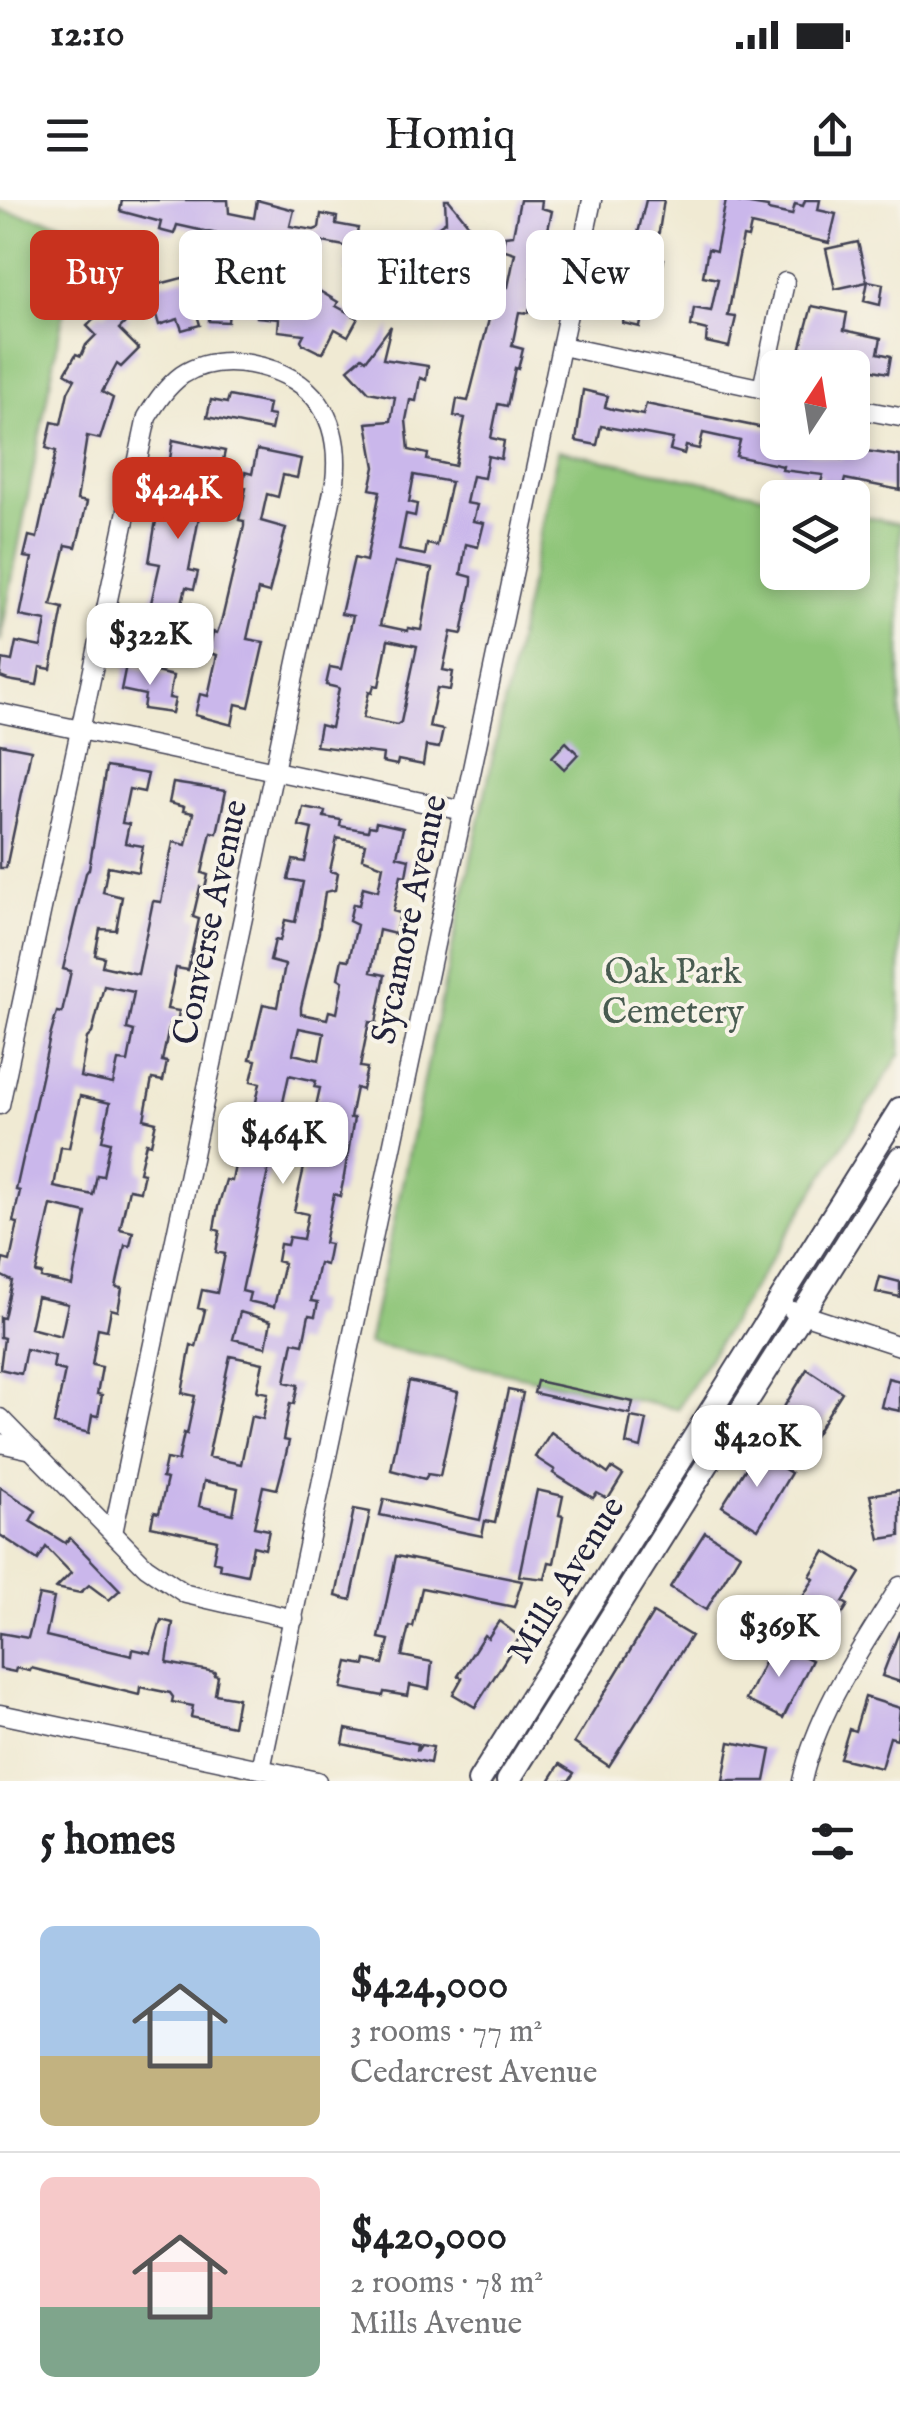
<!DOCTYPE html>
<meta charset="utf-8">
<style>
body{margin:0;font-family:"IM FELL English",serif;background:#f6f6f6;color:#202124;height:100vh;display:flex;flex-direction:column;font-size:38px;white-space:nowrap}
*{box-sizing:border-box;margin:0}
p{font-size:32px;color:#757577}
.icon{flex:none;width:55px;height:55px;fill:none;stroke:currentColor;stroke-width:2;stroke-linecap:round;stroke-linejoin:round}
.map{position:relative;height:1581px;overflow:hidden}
.drawer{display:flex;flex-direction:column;background:#fff;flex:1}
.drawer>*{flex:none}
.guide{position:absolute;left:30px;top:30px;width:840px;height:90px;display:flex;gap:20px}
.needle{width:65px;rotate:12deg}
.buttons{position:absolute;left:760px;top:150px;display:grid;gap:20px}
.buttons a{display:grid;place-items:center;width:110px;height:110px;border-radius:15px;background:#fff;box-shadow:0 5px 15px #0003;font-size:50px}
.price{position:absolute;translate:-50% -85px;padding:0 22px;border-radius:20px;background:#fff;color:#222;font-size:32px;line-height:65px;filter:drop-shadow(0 2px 5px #0008)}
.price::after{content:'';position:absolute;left:50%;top:60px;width:30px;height:22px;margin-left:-15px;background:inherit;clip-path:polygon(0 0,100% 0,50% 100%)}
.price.current{background:#c8321e;color:#fff}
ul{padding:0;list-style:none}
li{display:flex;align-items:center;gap:30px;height:250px;padding:0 40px}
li+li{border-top:2px solid #e0e0e0}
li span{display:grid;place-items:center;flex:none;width:280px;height:200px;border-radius:15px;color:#555}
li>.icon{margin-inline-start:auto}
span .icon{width:120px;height:120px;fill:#fffc;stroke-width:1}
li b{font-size:42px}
h2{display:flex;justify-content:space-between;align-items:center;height:120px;padding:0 40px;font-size:42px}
.tag{padding:0 35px;border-radius:15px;background:#fff;box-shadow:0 5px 15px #0003;font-size:35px;line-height:90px}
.tag.current{background:#c8321e;color:#fff}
.status{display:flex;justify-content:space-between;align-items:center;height:70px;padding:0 50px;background:#fff;direction:ltr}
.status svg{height:28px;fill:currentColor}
header{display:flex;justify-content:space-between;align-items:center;height:130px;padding:0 40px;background:#fff;font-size:45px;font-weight:600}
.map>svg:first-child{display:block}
</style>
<div class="status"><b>12:10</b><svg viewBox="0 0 49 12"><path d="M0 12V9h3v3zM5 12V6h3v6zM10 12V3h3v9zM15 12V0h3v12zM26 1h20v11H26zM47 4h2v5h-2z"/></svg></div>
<header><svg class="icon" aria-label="menu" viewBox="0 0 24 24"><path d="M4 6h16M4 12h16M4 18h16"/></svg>Homiq<svg class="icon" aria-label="share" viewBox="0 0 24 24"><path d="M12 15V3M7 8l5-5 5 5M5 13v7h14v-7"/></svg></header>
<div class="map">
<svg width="900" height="1581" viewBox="0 0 900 1581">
<rect width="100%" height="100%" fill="#f7f3e8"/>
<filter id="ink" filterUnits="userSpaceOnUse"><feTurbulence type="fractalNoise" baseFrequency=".01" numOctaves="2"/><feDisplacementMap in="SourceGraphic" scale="20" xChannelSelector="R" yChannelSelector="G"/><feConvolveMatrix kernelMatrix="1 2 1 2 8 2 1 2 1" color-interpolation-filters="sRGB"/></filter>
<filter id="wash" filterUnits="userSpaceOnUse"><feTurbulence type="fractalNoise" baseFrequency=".0048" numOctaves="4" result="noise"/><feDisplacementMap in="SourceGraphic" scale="40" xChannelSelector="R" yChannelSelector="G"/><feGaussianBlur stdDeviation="2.25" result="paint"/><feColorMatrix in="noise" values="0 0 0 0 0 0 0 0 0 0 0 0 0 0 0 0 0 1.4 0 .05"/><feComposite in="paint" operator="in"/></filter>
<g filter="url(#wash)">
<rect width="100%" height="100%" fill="#f0ead3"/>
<g fill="#8ec578" stroke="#58745a" stroke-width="2.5">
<polygon points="0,10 80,27 0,442"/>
<polygon points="558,250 777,298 778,372 852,372 853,314 900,324 900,854 677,1209 368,1144"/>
</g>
<g id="blocks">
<g fill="#cab7eb" fill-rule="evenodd">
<polygon points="122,0 228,0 229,13 254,18 257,0 294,10 290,26 314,30 319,28 321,14 337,17 336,24 358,28 355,42 399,50 405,50 407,43 425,47 418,80 373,70 372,75 345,69 350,47 323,42 321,55 249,43 249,41 177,25 174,34 159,30 161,22 120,11"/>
<polygon points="445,0 449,0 466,21 482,45 464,42 477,58 451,77 430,48 448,52 433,30 446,21"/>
<path d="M520,0H542L541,8L552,11L543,53L536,52L531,77L537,78L533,99L528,113L519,112L512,146L523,149L518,169L515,168L507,206L498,204L491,238L504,241L501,259L488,256L484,278L472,276L466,303L477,305L473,321L484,323L478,347L466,344L461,374L472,377V382L462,434L451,432L443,470L453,472L450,490L437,488L429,527L443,530L439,548L426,546L423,565L398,560L397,565L382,562L383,554L316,546L320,525L331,528L339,488L326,485L330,467L341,469L353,416L341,414L354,358L366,361L380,291L370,289L375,267L367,223L391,221L395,197L369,192L348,169L362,157L366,160L391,126L383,159L428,166L426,180L420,178L416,201L410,200L406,220L409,250L428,254L427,260L455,266L465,218L454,216L457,199L468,201L498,84L508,87L515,53L502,49L505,36L513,35ZM414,275L451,282L437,346L427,344L425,355L399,350L406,314L415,316L417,304L409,302ZM395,362L432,369L421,430L408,428V431L380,425ZM388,440L417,446L401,522L397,525L363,518L369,492L372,493L374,485L379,486Z"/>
<polygon points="646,0 664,0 655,57 664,59 656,100 646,98 640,127 623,123 626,95 612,92 622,43 635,46"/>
<polygon points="726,0 768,7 768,10 792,15 795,4 803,6 805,0 820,0 818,10 836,14 829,43 751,25 748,38 743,37 738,61 728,116 736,117 729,147 706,142 707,130 691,126 694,108 711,111 718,79 703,76 708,49 716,51"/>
<polygon points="858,42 867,82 835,89 826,49"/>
<polygon points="186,77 200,125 182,130 178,119 159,125 148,87"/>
<polygon points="210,80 262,82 316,89 338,102 336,106 358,118 348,136 335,129 323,153 319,152 303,144 301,140 304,134 278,131 279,119 257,117 257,111 229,110 228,122 209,121"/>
<polygon points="868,81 883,84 880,105 864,101"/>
<polygon points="115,105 129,119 119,129 139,149 121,167 117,164 102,192 113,198 100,239 87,236 77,300 87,302 82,324 76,347 66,345 51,405 63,408 51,469 40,467 37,485 8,480 0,477 2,459 12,461 16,442 41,447 46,421 20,416 32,358 24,357 29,336 37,338 56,251 46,248 52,222 61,224 68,192 75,179 65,173 76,154 81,156 86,145 96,135 87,126 101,112 104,115"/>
<polygon points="812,106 847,113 844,130 881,138 878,153 891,156 888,173 799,154"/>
<polygon points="583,190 608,196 605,207 612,209 643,215 646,204 778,231 778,242 802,242 804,252 841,259 845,248 900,256 900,290 845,279 842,291 820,286 823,275 782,270 783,266 736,256 740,241 703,233 699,249 686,246 684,254 670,250 673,239 601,226 597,245 576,241"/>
<polygon points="229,196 269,204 267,215 274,216 271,230 207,217 211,200 227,203"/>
<polygon points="173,240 225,251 222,265 217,264 209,314 200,312 189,370 198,372 194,389 186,387 180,411 189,413 186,427 178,425 172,450 130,441 134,422 147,425 151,403 160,364 149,362 155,326 159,307 170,310 180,267 169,265"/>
<polygon points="257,250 301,259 297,278 283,275 278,297 267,294 261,321 286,328 269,393 258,390 247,439 264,442 249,507 236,504 232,525 195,515 200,494 208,496 217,455 209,453 213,432 217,433 222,419 244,326 244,321 239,320 246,288 242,287 245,272 252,274"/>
<polygon points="126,465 173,476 169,498 175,499 172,513 143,509 145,495 121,490"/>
<polygon points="566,542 578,554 564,569 552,557"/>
<polygon points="0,544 31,550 6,668 0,668"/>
<path d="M106,567L148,574L144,592L129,589L122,623L129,624L125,643L143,646L138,672L108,666L103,692L122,697L116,730L100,729L95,755L104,757L102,766L138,774L153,701L161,702L173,642L186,645L193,613L183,611L184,607L169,603L173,583L226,591L217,633L211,632L202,673L208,675L205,688L200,687L193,717L199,719L188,770L176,768L167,809L179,811L177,825L170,823L162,861L167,862L163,881L152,879L144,919L156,922L151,944L146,943L139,972L144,973L140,991L129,989L120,1029L133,1032L130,1046L125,1045L116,1087L122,1088L118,1111L111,1109L107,1130L98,1128L92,1165L102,1167L97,1194L102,1195L98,1216L92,1215L89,1233L54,1224L65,1171L53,1168L55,1156L26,1149L21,1174L0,1169L4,1138L0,1137V1117L4,1118L12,1081L0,1075L3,1059L10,1061L18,1023L13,1022L20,991L16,990L50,837L57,812L62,813L71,771L63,769L86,673L89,669ZM104,786L134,792L127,829L134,831L128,862L118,861L113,884L80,877L87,838L92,833ZM80,896L110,903L102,940L110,942L108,951L103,976L97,975L93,995L54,987L61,947L69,948ZM51,1005L86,1013L72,1085L41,1078L42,1074L36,1073ZM37,1097L68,1104L61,1136L30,1128Z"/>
<path d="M303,607L325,611L324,617L341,620L340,626L368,631L369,626L375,627L376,622L403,628L397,656L409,659L406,676L401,675L393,711L400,713L395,734L379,730L371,772L385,775L376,823L369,822L360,867L367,868L362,890L356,888L350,918H354L343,982L340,996L334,994L324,1043L330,1044L326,1065L319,1063L311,1101L318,1102L315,1116L309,1115L303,1144L293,1142L285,1182L298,1185L294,1204L290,1203L283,1240L289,1241L284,1263L277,1289L263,1286L254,1327L269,1330L265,1349L253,1346L247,1375L219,1369L220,1363L213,1361L217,1340L151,1326L154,1312L159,1313L167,1279L162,1278L166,1259L178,1261L184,1233L187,1234L195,1196L182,1193L191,1145L196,1147L205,1110L198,1108L202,1090L217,1093L225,1054L216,1052L220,1031L214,1029L218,1007L226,980L232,981L240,939L235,938L239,918L252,921L260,883L251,881L256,860L250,859L263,804L277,807L285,765L270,761L275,740L280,741L285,720L295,722L303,682L288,679L293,660L305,662L312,629L299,626ZM337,638L365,644L362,658L383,666L378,691L363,687L359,705L353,704L349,721L357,725L349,760L342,759L338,778L343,781L337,813L329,811L327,819L301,814V807L319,732L325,692L335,690L338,673L330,671ZM299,828L324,833L319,860L293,854ZM289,875L316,881L314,887L320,888L314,915H308L306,928L311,929V937L294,1011L308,1014L303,1039L289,1037L287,1045L280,1044L277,1061L284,1063L274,1107L248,1101L250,1093L242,1091ZM240,1112L271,1121L266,1147L233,1139ZM230,1156L263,1163L257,1191L268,1193L263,1219L251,1216L241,1264L208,1257ZM204,1281L238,1288L233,1314L199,1306Z"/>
<polygon points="880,1077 900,1082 900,1097 876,1092"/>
<polygon points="807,1169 842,1192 808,1246 773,1225"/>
<polygon points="888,1178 900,1181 900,1211 881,1207"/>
<polygon points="409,1181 458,1192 440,1276 428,1274 425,1279 391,1270"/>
<polygon points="537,1181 633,1202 630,1214 534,1193"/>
<polygon points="508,1190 523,1193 495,1323 485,1321 482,1336 380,1315 384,1299 480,1320"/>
<polygon points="631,1217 647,1220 641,1248 626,1244"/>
<polygon points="551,1232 608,1274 612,1268 623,1275 608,1299 597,1293 593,1298 553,1273 555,1270 535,1257"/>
<polygon points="756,1252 791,1273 758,1329 722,1306"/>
<polygon points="0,1287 36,1311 30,1321 65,1343 70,1338 120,1390 109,1400 89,1385 80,1393 56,1388 71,1373 46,1347 38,1360 0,1335"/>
<polygon points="537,1290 563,1296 559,1315 563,1316 554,1363 549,1362 545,1379 519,1376"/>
<polygon points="900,1290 900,1336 880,1339 870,1295"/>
<polygon points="354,1309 370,1312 351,1400 336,1396"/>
<polygon points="705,1332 740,1354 706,1410 670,1387"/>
<polygon points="825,1351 861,1373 843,1402 848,1405 832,1430 795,1408 814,1379 810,1376"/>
<polygon points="396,1356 522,1381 514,1407 422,1388 413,1427 409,1426 402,1456 432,1462 429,1489 410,1485 408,1496 384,1492 383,1496 342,1488 348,1462 365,1465 366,1460 383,1464 389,1440 379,1438"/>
<polygon points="39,1395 54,1398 46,1436 132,1456 133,1449 151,1453 161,1420 173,1423 167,1463 215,1472 214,1475 218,1476 215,1494 238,1498 233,1526 191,1517 193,1506 172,1502 173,1497 170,1493 140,1487 139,1495 31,1468 30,1471 16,1468 15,1472 0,1469 0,1433 28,1438"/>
<polygon points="653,1413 691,1436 609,1566 574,1543"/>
<polygon points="499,1421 520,1437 475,1507 453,1494 462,1478 458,1476 484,1435 488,1438"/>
<polygon points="899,1432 900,1432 900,1482 882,1476"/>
<polygon points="774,1442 812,1460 783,1518 746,1500"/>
<polygon points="865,1497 900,1508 897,1539 890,1537 881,1568 840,1558 849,1529 855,1531"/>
<polygon points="346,1529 418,1544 417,1551 421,1545 433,1547 430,1563 343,1544"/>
<polygon points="730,1542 771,1550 765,1581 723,1581"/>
<polygon points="560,1564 574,1573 569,1581 549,1581"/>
</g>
</g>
</g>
<g filter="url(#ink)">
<use href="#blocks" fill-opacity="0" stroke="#414052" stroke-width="2.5"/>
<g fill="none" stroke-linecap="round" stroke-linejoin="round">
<g stroke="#414052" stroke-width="21">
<g id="minor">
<polyline points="562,146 778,192"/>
<polyline points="762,189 785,82"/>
<polyline points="852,208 900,217"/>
<polyline points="0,513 464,611"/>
<path d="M0,905L147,217C157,201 167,186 182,175C202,162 227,160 250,164C314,176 342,218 335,282L113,1333"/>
<polyline points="793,1111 900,1146"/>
<polyline points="0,1218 146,1367 186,1394 294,1419"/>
<polyline points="0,1243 32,1250"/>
<polyline points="0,1514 317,1581"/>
<polyline points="261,1569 592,0"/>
<path d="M802,1581C818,1509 862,1448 900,1386"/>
</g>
</g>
<g stroke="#414052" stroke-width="26">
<g id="major">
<polyline points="479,1581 900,909"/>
<polyline points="508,1581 900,958"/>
</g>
</g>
<use href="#minor" stroke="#fff" stroke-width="18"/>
<use href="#major" stroke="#fff" stroke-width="22"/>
</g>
</g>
<g text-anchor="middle" stroke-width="8" stroke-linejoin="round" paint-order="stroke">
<g font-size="35" fill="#22223b" stroke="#f7f3e8">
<text transform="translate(408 719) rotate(-78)" y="12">Sycamore Avenue</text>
<text transform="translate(209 722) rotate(-78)" y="12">Converse Avenue</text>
<text transform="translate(565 1379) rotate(-58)" y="12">Mills Avenue</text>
</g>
<g font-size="35" fill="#485b50" stroke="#f7f3e8">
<text x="673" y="783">Oak Park<tspan x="673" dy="40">Cemetery</tspan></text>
</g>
</g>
</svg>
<div class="buttons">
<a><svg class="needle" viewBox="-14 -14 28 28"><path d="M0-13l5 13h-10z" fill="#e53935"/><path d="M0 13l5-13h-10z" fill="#757577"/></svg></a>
<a><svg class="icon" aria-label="layers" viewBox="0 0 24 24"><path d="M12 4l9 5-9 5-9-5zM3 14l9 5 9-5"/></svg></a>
</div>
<b class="price current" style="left:178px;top:342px">$424K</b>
<b class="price" style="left:150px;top:488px">$322K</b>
<b class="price" style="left:283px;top:987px">$464K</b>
<b class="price" style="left:757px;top:1290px">$420K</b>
<b class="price" style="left:779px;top:1480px">$369K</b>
<div class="guide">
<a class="tag current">Buy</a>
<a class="tag">Rent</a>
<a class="tag">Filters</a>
<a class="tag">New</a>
</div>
</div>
<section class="drawer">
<h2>5 homes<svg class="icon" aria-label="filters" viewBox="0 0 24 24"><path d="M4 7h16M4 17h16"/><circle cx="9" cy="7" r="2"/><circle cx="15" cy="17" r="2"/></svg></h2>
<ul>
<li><span style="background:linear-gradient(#a9c7e8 65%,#c2b280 0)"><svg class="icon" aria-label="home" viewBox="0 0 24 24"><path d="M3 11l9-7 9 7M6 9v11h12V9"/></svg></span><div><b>$424,000</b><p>3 rooms · 77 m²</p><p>Cedarcrest Avenue</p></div></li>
<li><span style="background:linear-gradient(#f6c9c9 65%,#7fa58c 0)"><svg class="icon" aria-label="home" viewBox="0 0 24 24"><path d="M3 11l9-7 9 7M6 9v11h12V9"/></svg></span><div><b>$420,000</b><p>2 rooms · 78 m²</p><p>Mills Avenue</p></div></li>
</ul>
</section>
